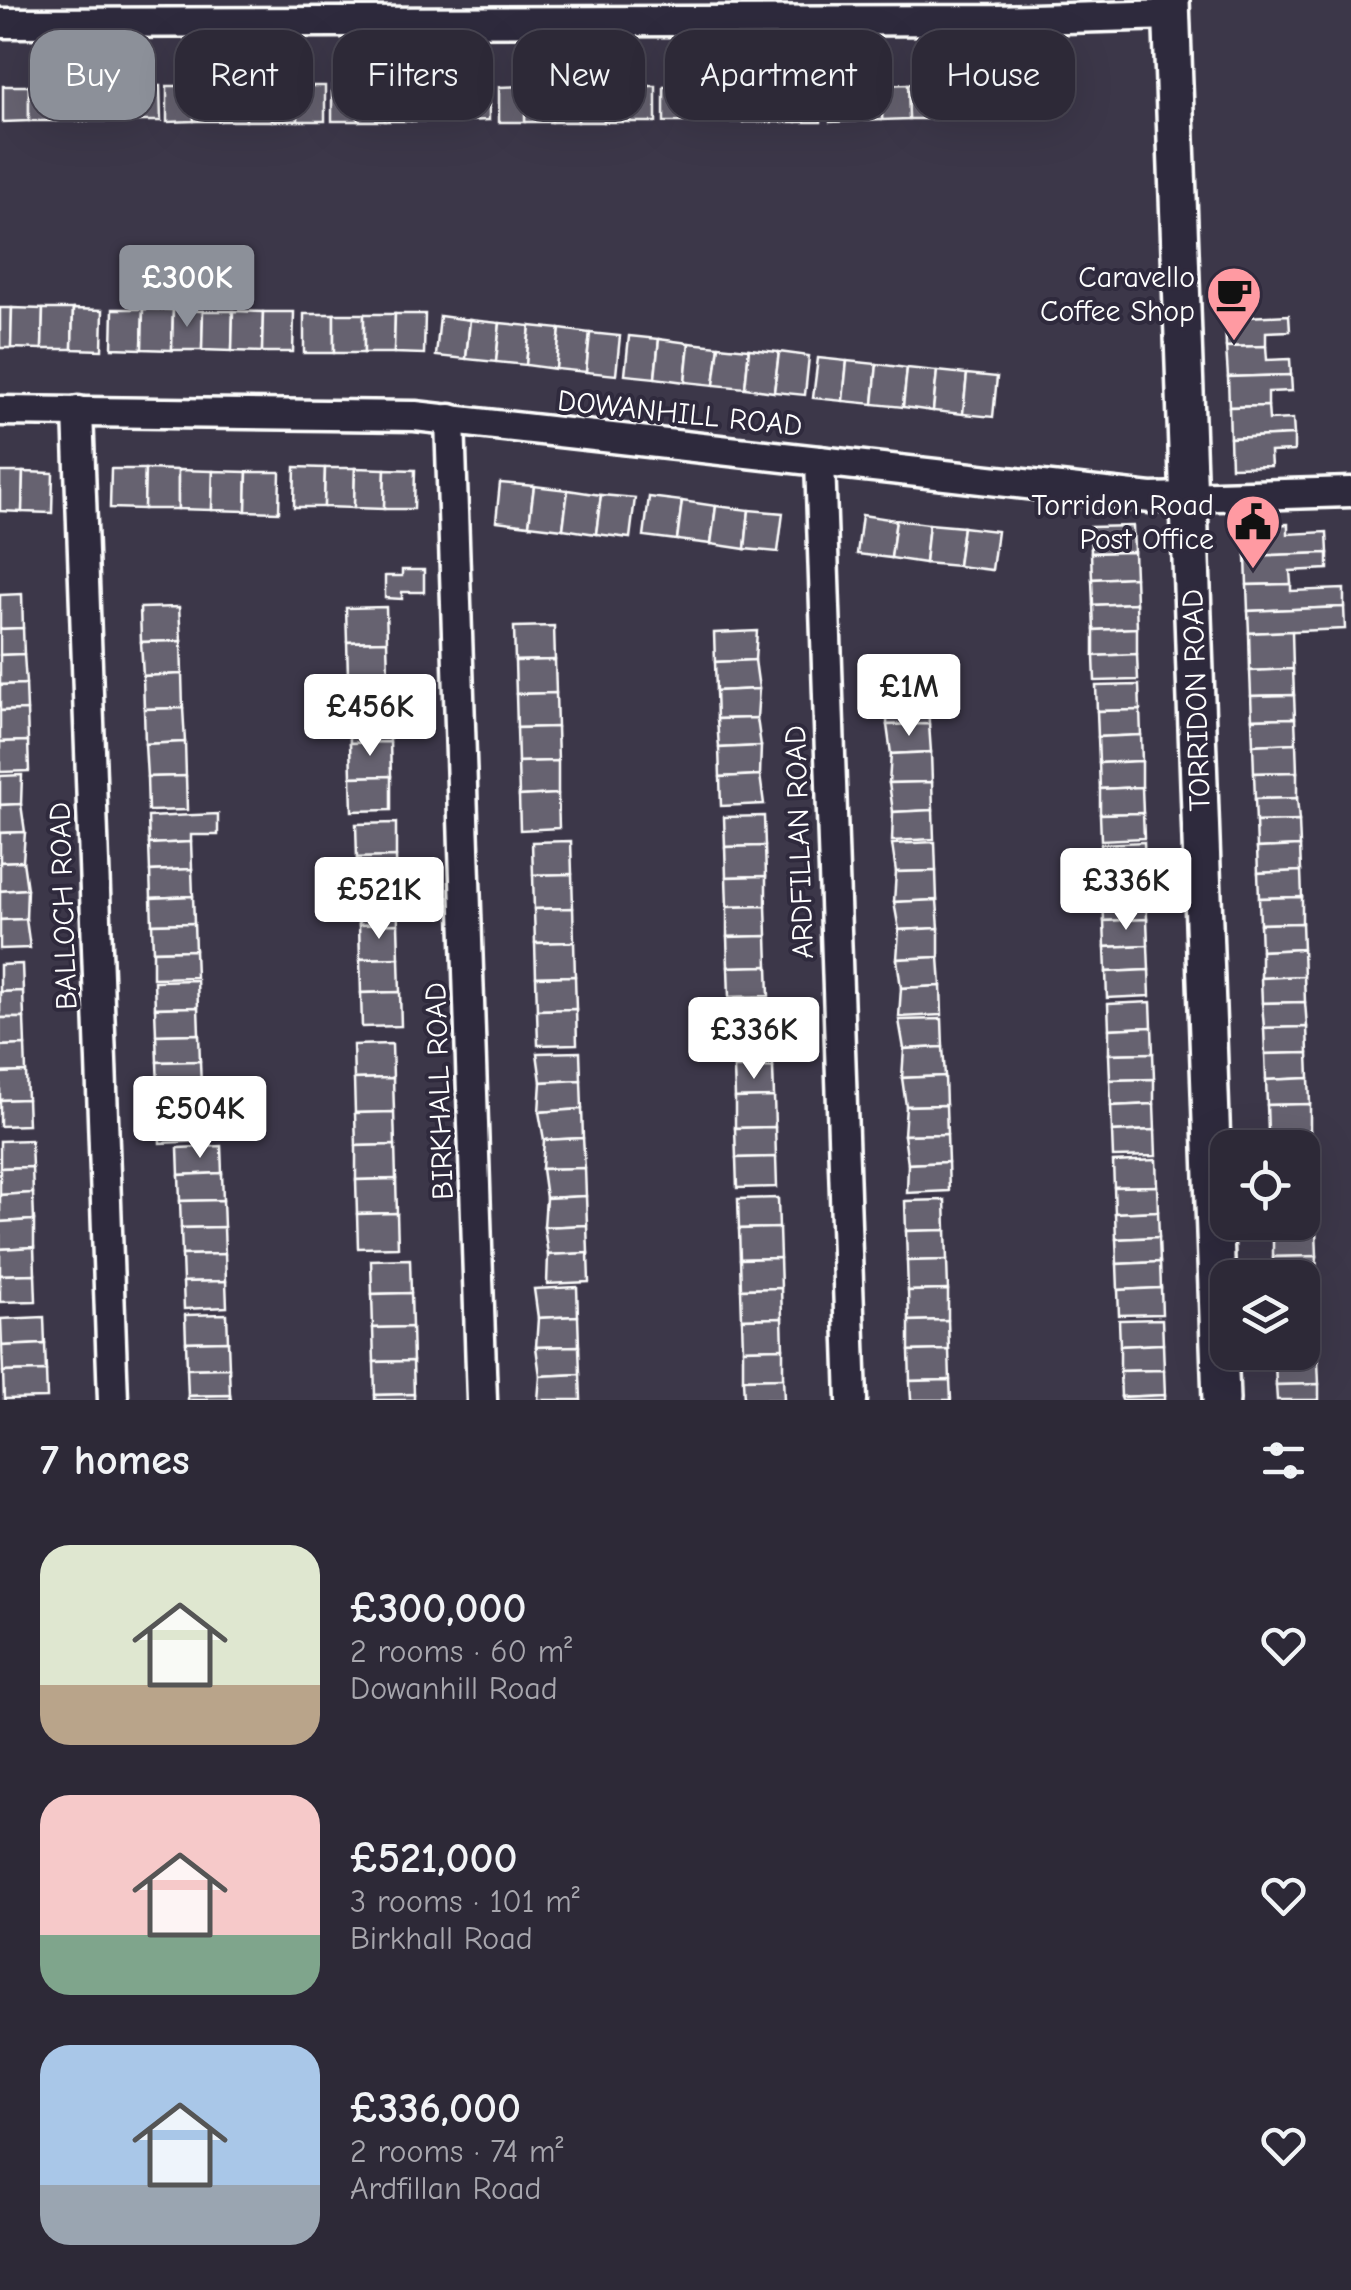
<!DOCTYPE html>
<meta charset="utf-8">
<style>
body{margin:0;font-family:"Comic Neue",sans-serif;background:#35313f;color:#f1f3f6;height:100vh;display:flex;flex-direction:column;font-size:38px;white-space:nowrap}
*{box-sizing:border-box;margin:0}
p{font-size:32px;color:#a7a6ad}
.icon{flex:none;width:55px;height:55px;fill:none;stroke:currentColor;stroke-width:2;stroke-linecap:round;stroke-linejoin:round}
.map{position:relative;height:1400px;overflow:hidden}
.panel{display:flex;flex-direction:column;background:#2d2937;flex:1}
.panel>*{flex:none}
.banner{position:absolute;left:30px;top:30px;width:1292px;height:90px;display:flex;gap:20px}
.controls{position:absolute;left:1210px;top:1130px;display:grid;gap:20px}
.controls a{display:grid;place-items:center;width:110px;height:110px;border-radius:20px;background:#2d2937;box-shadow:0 10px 40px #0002,0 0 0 2px #484552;font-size:50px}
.price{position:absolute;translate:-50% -85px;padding:0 22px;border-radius:10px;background:#fff;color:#222;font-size:32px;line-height:65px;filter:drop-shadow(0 2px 5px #0008)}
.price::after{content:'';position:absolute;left:50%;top:60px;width:30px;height:22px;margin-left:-15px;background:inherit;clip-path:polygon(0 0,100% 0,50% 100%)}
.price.active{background:#8c9099;color:#fff}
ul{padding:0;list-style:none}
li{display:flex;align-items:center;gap:30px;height:250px;padding:0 40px}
li span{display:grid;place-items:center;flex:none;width:280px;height:200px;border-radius:30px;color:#555}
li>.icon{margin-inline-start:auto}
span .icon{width:120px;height:120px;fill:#fffc;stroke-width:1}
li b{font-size:42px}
h2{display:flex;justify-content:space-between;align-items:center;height:120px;padding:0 40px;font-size:42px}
.chip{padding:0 35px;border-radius:30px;background:#2d2937;box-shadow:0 10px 40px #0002,0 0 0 2px #484552;font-size:35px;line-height:90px}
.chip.active{background:#8c9099;color:#fff}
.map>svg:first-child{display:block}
</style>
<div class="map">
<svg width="1351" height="1400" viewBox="0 0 1351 1400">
<rect width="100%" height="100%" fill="#3c3749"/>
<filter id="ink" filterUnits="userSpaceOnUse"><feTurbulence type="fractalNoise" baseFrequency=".01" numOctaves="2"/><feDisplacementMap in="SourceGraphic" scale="20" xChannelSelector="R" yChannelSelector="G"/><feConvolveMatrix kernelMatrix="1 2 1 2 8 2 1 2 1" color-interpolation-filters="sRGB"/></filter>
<g filter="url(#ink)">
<g fill="#666270" stroke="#fff" stroke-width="2.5">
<polygon points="987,82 987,117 961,118 960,83"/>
<polygon points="960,83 961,118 935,119 934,84"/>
<polygon points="908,84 934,84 935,119 909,119"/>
<polygon points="908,84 909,119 882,120 882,85"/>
<rect x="332" y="85" width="26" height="36"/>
<polygon points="358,85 384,85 385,121 358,121"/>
<polygon points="384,85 411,85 411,121 385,121"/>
<rect x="411" y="85" width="26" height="36"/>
<rect x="437" y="85" width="26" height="36"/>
<polygon points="463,85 489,85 489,120 463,121"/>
<polygon points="855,85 882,85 882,120 856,121"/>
<polygon points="855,85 856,121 830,122 829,86"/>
<polygon points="3,86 29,86 29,121 3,122"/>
<rect x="29" y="86" width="27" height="35"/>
<rect x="56" y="86" width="26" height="35"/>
<rect x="82" y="86" width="26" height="35"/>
<rect x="108" y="86" width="26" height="35"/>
<polygon points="134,86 160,86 161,121 134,121"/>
<polygon points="167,86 194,86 194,121 167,122"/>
<rect x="194" y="86" width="26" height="35"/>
<rect x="220" y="86" width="26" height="35"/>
<rect x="246" y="86" width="26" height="35"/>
<rect x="272" y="86" width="26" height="35"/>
<rect x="298" y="86" width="27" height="35"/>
<polygon points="525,86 551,86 552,122 525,122"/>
<polygon points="525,86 525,122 499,122 499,87"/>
<polygon points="551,86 578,86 578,122 552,122"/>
<rect x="578" y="86" width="26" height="36"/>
<rect x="604" y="86" width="26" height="36"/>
<rect x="630" y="86" width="26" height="36"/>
<rect x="690" y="86" width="27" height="36"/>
<polygon points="690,86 690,122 664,122 664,87"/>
<rect x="717" y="86" width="26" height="36"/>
<rect x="743" y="86" width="26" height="36"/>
<polygon points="769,86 795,86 796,122 769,122"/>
<polygon points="795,86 821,86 821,122 796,122"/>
<polygon points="0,308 12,308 11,348 0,348"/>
<polygon points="12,308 43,309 42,349 11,348"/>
<polygon points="43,309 73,309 72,349 42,349"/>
<polygon points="73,309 103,310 102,350 72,349"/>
<polygon points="113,309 143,309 142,349 112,348"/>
<polygon points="143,309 173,310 172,350 142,349"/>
<polygon points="173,310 203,311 202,350 172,350"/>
<polygon points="203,311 233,311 232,351 202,350"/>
<polygon points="233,311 263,312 262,352 232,351"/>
<polygon points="263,312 294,312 293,352 262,352"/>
<rect x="304" y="314" width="30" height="39"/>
<rect x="334" y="314" width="30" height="39"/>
<polygon points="364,314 395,314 394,353 364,353"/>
<polygon points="395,314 425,314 424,354 394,353"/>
<polygon points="1289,315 1290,331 1266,332 1266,346 1226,347 1225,318"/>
<polygon points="440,316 470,320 466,359 436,356"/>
<polygon points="470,320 500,323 496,362 466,359"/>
<polygon points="500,323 530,326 526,365 496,362"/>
<polygon points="530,326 560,329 556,369 526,365"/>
<polygon points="560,329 590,333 586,372 556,369"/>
<polygon points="590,333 620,336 616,375 586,372"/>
<polygon points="629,336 659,339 655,378 625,375"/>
<polygon points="659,339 689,343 685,382 655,378"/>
<polygon points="689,343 719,346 714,385 685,382"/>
<polygon points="719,346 749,349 745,388 714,385"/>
<polygon points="1266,346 1267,360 1290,359 1291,375 1228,377 1226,347"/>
<polygon points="749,349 779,352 774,392 745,388"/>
<polygon points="779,352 809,356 805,395 774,392"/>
<polygon points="818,358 847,361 843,401 813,398"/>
<polygon points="847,361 877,364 873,404 843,401"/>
<polygon points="877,364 907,368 903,407 873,404"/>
<polygon points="907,368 937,371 933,411 903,407"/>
<polygon points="937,371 967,374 963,414 933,411"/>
<polygon points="967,374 997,377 993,417 963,414"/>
<polygon points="1291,375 1292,391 1268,392 1268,406 1229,407 1228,377"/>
<polygon points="1268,406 1269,420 1293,419 1294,435 1230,438 1229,407"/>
<polygon points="1294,435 1294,451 1270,452 1271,466 1231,467 1230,438"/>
<polygon points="295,467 325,468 324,507 294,507"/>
<polygon points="325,468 355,468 354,508 324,507"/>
<polygon points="355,468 385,469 384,509 354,508"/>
<polygon points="111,469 145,469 144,509 110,508"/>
<polygon points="145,469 178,470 178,509 144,509"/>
<polygon points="385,469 415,470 414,509 384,509"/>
<polygon points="178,470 213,471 212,510 178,509"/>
<polygon points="213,471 247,472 246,511 212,510"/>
<polygon points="0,472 23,472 22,512 0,511"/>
<polygon points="23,472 53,473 52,513 22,512"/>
<polygon points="247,472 280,472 279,512 246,511"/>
<polygon points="500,483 534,486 529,525 496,521"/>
<polygon points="534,486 568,490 563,529 529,525"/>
<polygon points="568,490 601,495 596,534 563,529"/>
<polygon points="601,495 635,498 630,538 596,534"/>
<polygon points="649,497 682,501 677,540 644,536"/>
<polygon points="682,501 716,506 711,544 677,540"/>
<polygon points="716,506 749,510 745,549 711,544"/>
<polygon points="749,510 783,513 778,552 745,549"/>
<polygon points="862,515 896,520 891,558 857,554"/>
<polygon points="896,520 929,524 925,563 891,558"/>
<polygon points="929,524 963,527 958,566 925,563"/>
<polygon points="1288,524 1288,534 1327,532 1328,553 1246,556 1245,525"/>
<polygon points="1133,526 1134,552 1091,553 1090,527"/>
<polygon points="963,527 997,531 992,570 958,566"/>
<polygon points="1134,552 1135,577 1092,579 1091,553"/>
<polygon points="1328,553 1328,569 1290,571 1291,584 1247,585 1246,556"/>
<polygon points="402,570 424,570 424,592 402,592 402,599 385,598 385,576 402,576"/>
<polygon points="1135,577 1136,603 1093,605 1092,579"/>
<polygon points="1291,584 1291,591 1344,589 1344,607 1248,611 1247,585"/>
<polygon points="22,594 23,628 0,629 0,595"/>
<polygon points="1136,603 1137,628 1094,630 1093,605"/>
<polygon points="179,607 181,641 141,642 140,608"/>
<polygon points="386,607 387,641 347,642 346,608"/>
<polygon points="1344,607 1345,629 1249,633 1248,611"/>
<polygon points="554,626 555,660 515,661 514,627"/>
<polygon points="23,628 24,654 0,655 0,629"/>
<polygon points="1137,628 1137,654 1094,656 1094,630"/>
<polygon points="757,631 755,660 715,662 714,633"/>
<polygon points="1292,631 1293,669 1250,671 1249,633"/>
<polygon points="181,641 182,674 143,676 141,642"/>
<polygon points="387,641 388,675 348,676 347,642"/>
<polygon points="24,654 26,684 0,685 0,655"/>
<polygon points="1137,654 1138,680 1095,681 1094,656"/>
<polygon points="555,660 556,693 516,694 515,661"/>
<polygon points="755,660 759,689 716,691 715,662"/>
<polygon points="927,666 928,695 888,696 884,668"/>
<polygon points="1293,669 1294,695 1251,696 1250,671"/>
<polygon points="182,674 183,708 144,709 143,676"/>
<polygon points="388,675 389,708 349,709 348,676"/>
<polygon points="26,684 27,710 0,711 0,685"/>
<polygon points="1139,685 1140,710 1097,711 1096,686"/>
<polygon points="759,689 757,718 717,719 716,691"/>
<polygon points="556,693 557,727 517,728 516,694"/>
<polygon points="928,695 929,724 887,725 888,696"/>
<polygon points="1294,695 1295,718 1252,719 1251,696"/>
<polygon points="183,708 185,742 145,744 144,709"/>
<polygon points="389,708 390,742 350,743 349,709"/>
<polygon points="27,710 28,741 0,742 0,711"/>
<polygon points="1140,710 1141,735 1098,737 1097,711"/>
<polygon points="757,718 761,746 719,748 717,719"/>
<polygon points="1295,718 1296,743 1253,745 1252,719"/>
<polygon points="929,724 931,752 891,754 887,725"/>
<polygon points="557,727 558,761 518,762 517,728"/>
<polygon points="1141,735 1142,761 1099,763 1098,737"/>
<polygon points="28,741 29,771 0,772 0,742"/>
<polygon points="185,742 186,776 147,777 145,744"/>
<polygon points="390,742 391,776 351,777 350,743"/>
<polygon points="1296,743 1297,772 1254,773 1253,745"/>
<polygon points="761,746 760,775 720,777 719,748"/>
<polygon points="931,752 932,782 889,783 891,754"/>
<polygon points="558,761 558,794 519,796 518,762"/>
<polygon points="1142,761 1142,787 1100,789 1099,763"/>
<polygon points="1297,772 1297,798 1255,799 1254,773"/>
<polygon points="22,775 21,804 0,805 0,776"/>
<polygon points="760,775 764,804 721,806 720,777"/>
<polygon points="186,776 187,810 148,811 147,777"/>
<polygon points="391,776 391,810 352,811 351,777"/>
<polygon points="932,782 933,810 893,812 889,783"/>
<polygon points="1142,787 1143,813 1100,814 1100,789"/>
<polygon points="558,794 559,828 520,830 519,796"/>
<polygon points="1297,798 1299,821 1256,822 1255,799"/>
<polygon points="21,804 25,832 0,833 0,805"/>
<polygon points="933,810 934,839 892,841 893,812"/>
<polygon points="1143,813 1144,838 1101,840 1100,814"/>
<polygon points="218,814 218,835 191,835 191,842 149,844 148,817"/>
<polygon points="764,816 765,846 725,847 724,817"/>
<polygon points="1299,821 1300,846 1257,848 1256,822"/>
<polygon points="396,823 396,857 357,858 356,824"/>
<polygon points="25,832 23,861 0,862 0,833"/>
<polygon points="571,841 572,874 533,875 532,842"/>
<polygon points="191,842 192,869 150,871 149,844"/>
<polygon points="935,842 936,871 896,872 892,844"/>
<polygon points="1144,842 1145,868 1102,869 1101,844"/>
<polygon points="765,846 766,876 726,877 725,847"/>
<polygon points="1300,846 1301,871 1258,873 1257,848"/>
<polygon points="396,857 397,890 358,892 357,858"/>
<polygon points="23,861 27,889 0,891 0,862"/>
<polygon points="1145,868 1146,894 1103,895 1102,869"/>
<polygon points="192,869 193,896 151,898 150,871"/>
<polygon points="936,871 937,900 894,902 896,872"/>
<polygon points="1301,871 1302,897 1259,898 1258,873"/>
<polygon points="572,874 573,908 534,909 533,875"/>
<polygon points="766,876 766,906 727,907 726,877"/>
<polygon points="27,889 26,919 0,920 0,891"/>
<polygon points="397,890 398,924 359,925 358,892"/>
<polygon points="1146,894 1147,919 1104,921 1103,895"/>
<polygon points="193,896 194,923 152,924 151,898"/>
<polygon points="1302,897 1302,923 1260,924 1259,898"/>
<polygon points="937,900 939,928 899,930 894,902"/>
<polygon points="766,906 767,936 727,937 727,907"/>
<polygon points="573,908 574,942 535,943 534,909"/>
<polygon points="26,919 30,948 0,949 0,920"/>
<polygon points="1147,919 1148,945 1105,947 1104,921"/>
<polygon points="194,923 195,950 153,951 152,924"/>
<polygon points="1302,923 1303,949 1261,951 1260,924"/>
<polygon points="398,924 399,958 360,959 359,925"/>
<polygon points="939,928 939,957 897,959 899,930"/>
<polygon points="767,936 768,966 728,967 727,937"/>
<polygon points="574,942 575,976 536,977 535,943"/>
<polygon points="1148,945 1149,970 1106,972 1105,947"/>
<polygon points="1303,949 1304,976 1261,978 1261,951"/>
<polygon points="195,950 196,977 153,978 153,951"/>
<polygon points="939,957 941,986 901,988 897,959"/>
<polygon points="399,958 400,992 361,993 360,959"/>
<polygon points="22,964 23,991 0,992 0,965"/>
<polygon points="768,966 769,996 729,997 728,967"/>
<polygon points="1149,970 1150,996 1107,998 1106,972"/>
<polygon points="575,976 576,1009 537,1010 536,977"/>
<polygon points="1304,976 1305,1002 1262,1003 1261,978"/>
<polygon points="197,980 198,1007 155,1008 154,981"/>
<polygon points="941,986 942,1015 899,1017 901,988"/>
<polygon points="23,991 24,1018 0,1018 0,992"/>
<polygon points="400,992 401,1026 362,1027 361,993"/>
<polygon points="1151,1002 1152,1027 1109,1029 1108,1004"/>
<polygon points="1305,1002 1307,1027 1264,1028 1262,1003"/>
<polygon points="198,1007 199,1034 156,1035 155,1008"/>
<polygon points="772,1007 773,1037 733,1038 732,1008"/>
<polygon points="576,1009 577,1044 538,1045 537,1010"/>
<polygon points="0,1018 24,1018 25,1045 0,1046"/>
<polygon points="942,1019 943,1047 904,1049 899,1020"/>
<polygon points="1152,1027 1153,1053 1109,1054 1109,1029"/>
<polygon points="1307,1027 1308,1053 1265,1054 1264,1028"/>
<polygon points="199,1034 200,1061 157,1062 156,1035"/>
<polygon points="773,1037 773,1067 734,1068 733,1038"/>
<polygon points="392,1044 393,1078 354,1079 353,1045"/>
<polygon points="25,1045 26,1072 0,1073 0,1046"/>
<polygon points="943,1047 945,1076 902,1078 904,1049"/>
<polygon points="580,1052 581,1080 541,1082 537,1053"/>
<polygon points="1153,1053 1154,1079 1110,1080 1109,1054"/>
<polygon points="1308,1053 1309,1078 1266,1080 1265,1054"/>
<polygon points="200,1061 201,1087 158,1089 157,1062"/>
<polygon points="773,1067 774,1097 735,1098 734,1068"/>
<polygon points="26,1072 27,1099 0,1100 0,1073"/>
<polygon points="945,1076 946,1105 906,1106 902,1078"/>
<polygon points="393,1078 394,1112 355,1113 354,1079"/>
<polygon points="1309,1078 1310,1104 1267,1105 1266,1080"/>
<polygon points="1154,1079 1154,1104 1111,1106 1110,1080"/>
<polygon points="581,1080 582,1109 539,1112 541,1082"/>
<polygon points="201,1087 202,1114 159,1116 158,1089"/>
<polygon points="774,1097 775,1127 735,1128 735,1098"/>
<polygon points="27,1099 28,1125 0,1126 0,1100"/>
<polygon points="1154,1104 1155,1130 1112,1132 1111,1106"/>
<polygon points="1310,1104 1310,1130 1268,1132 1267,1105"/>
<polygon points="946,1105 947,1134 904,1135 906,1106"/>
<polygon points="582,1109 583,1138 544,1140 539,1112"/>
<polygon points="394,1112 395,1145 356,1146 355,1113"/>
<polygon points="202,1114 203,1141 160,1143 159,1116"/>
<polygon points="775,1127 776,1157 736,1158 735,1128"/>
<polygon points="1155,1130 1156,1156 1113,1157 1112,1132"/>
<polygon points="1310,1130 1311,1156 1302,1156 1302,1148 1268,1148 1268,1132"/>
<polygon points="947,1134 948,1162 908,1164 904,1135"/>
<polygon points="583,1138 585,1168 542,1169 544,1140"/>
<polygon points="31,1140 32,1167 0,1168 0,1141"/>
<polygon points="395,1145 396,1179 356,1180 356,1146"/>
<polygon points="221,1146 222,1173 179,1175 178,1148"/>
<polygon points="1302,1156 1311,1156 1313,1181 1302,1181"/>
<polygon points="776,1157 777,1187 737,1188 736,1158"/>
<polygon points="1156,1160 1157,1186 1114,1187 1113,1162"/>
<polygon points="948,1162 949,1191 907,1193 908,1164"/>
<polygon points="32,1167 33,1193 0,1195 0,1168"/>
<polygon points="585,1168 586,1196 546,1198 542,1169"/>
<polygon points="222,1173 223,1200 180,1201 179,1175"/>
<polygon points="396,1179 397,1213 357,1214 356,1180"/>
<polygon points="1302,1181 1313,1181 1314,1206 1302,1207"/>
<polygon points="1157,1186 1158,1211 1115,1213 1114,1187"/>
<polygon points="33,1193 34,1220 0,1222 0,1195"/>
<polygon points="586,1196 587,1225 544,1227 546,1198"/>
<polygon points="778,1198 779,1228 739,1229 738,1199"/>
<polygon points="223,1200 224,1227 181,1228 180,1201"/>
<polygon points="945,1200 946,1230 906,1231 905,1201"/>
<polygon points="1314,1206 1316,1230 1273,1232 1272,1222 1302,1222 1302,1207"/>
<polygon points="1158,1211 1159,1237 1116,1239 1115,1213"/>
<polygon points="397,1213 398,1247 358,1248 357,1214"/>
<polygon points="34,1220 34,1247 0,1249 0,1222"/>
<polygon points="587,1225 588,1253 548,1255 544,1227"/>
<polygon points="224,1227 225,1254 182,1255 181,1228"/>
<polygon points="779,1228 780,1258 740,1259 739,1229"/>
<polygon points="946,1230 947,1260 907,1261 906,1231"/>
<polygon points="1316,1230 1317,1256 1273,1257 1273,1232"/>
<polygon points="1159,1237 1160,1262 1117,1264 1116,1239"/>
<polygon points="34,1247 35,1274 0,1275 0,1249"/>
<polygon points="588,1253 589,1282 547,1284 548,1255"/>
<polygon points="225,1254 226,1281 183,1282 182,1255"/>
<polygon points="1317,1256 1315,1284 1302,1285 1302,1278 1273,1278 1273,1257"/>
<polygon points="780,1258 781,1288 741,1289 740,1259"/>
<polygon points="410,1259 411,1293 372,1294 371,1260"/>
<polygon points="947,1260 948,1290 908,1291 907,1261"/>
<polygon points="1160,1262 1161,1288 1118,1290 1117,1264"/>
<polygon points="35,1274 36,1301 0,1302 0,1275"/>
<polygon points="226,1281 227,1307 184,1309 183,1282"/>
<polygon points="1315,1284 1316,1310 1302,1311 1302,1285"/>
<polygon points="577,1287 578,1316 538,1318 534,1289"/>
<polygon points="781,1288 782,1318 742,1319 741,1289"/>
<polygon points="1161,1288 1162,1314 1119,1315 1118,1290"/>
<polygon points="948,1290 948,1320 909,1321 908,1291"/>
<polygon points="411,1293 412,1327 373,1328 372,1294"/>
<polygon points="1316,1310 1317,1334 1302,1334 1302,1311"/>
<polygon points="227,1314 228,1341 186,1342 185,1315"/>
<polygon points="578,1316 579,1346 536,1347 538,1318"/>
<polygon points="44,1317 45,1344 2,1346 1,1319"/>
<polygon points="782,1318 783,1348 743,1349 742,1319"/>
<polygon points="1162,1319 1163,1344 1120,1346 1119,1320"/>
<polygon points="948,1320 949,1350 909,1351 909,1321"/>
<polygon points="412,1327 413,1361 374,1362 373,1328"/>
<polygon points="1302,1334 1317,1334 1318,1360 1275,1361 1275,1352 1302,1352"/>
<polygon points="228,1341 229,1368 187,1369 186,1342"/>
<polygon points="45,1344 46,1371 3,1372 2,1346"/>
<polygon points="1163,1344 1164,1370 1120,1371 1120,1346"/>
<polygon points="579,1346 580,1374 540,1376 536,1347"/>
<polygon points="783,1348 783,1378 743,1379 743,1349"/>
<polygon points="949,1350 950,1380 910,1381 909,1351"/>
<polygon points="1318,1360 1319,1384 1276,1385 1275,1361"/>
<polygon points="413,1361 414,1394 375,1395 374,1362"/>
<polygon points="229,1368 230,1395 188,1396 187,1369"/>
<polygon points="1164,1370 1165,1395 1121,1397 1120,1371"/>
<polygon points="46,1371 47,1398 4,1399 3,1372"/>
<polygon points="580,1374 581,1400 538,1400 540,1376"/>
<polygon points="783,1378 784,1400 744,1400 743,1379"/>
<polygon points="950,1380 951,1400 911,1400 910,1381"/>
<polygon points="1319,1384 1319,1400 1277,1400 1276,1385"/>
<polygon points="414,1394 414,1400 375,1400 375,1395"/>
<polygon points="230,1395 231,1400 188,1400 188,1396"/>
<polygon points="1165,1395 1165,1400 1122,1400 1121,1397"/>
</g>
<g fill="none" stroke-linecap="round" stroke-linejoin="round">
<g stroke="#fff" stroke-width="35">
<g id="minor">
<polyline points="0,23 996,20 1172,15"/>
<polyline points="0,411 415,416 1151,498 1351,492"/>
<polyline points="78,411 113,1400"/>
<polyline points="450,419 482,1400"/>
<polyline points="820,461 852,1400"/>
</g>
</g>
<g stroke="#fff" stroke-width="42">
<polyline id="tertiary" points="1171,0 1221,1400"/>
</g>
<use href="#minor" stroke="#2f2a3d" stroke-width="28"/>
<use href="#tertiary" stroke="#2f2a3d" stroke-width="35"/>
</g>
</g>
<defs>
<g id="cafe-pin" transform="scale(2.875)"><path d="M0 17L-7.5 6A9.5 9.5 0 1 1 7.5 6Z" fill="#ff9aa2" stroke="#2f2a3d"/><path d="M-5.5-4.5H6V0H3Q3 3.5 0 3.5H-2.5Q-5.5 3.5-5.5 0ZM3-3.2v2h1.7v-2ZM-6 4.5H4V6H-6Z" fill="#111"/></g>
<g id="civic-pin" transform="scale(2.875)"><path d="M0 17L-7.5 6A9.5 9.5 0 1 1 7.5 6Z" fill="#ff9aa2" stroke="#2f2a3d"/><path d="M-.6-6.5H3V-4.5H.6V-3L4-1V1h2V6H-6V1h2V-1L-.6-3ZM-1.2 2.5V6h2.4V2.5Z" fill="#111"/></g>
</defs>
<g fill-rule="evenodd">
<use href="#cafe-pin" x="1234" y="294"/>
<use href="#civic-pin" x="1253" y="522"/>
</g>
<g text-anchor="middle" stroke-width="8" stroke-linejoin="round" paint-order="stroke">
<g font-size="30" fill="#fff" stroke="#2f2a3d" text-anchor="end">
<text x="1195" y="287">Caravello<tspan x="1195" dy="34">Coffee Shop</tspan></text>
<text x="1214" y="515">Torridon Road<tspan x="1214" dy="34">Post Office</tspan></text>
</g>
<g font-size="30" fill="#fff" stroke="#2f2a3d">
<text transform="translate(680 413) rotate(6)" y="10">DOWANHILL ROAD</text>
<text transform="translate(1196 700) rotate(-92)" y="10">TORRIDON ROAD</text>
<text transform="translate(799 842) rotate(-92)" y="10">ARDFILLAN ROAD</text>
<text transform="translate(63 906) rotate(-92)" y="10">BALLOCH ROAD</text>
<text transform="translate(439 1091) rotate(-92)" y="10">BIRKHALL ROAD</text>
</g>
</g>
</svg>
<div class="controls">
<a><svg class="icon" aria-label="locate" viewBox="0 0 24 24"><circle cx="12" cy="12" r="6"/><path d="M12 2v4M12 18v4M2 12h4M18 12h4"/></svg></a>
<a><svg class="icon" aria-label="layers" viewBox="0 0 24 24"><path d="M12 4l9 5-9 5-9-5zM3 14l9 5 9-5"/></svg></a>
</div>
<b class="price active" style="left:187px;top:330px">£300K</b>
<b class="price" style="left:909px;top:739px">£1M</b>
<b class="price" style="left:370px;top:759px">£456K</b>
<b class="price" style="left:1126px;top:933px">£336K</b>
<b class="price" style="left:379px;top:942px">£521K</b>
<b class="price" style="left:754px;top:1082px">£336K</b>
<b class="price" style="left:200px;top:1161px">£504K</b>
<div class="banner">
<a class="chip active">Buy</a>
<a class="chip">Rent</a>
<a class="chip">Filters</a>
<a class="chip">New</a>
<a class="chip">Apartment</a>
<a class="chip">House</a>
</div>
</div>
<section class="panel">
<h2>7 homes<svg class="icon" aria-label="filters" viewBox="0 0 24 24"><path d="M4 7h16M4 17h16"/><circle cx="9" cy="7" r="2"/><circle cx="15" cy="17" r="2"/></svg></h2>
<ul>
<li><span style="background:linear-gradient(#dfe7d0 70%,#b9a48a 0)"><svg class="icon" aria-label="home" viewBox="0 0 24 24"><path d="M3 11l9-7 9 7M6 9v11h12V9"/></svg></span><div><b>£300,000</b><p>2 rooms · 60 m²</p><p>Dowanhill Road</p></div><svg class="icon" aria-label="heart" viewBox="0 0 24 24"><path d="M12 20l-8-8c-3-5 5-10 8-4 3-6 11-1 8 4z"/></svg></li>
<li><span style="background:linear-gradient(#f6c9c9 70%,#7fa58c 0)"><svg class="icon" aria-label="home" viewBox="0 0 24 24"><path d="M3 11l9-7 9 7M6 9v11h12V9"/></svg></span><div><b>£521,000</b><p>3 rooms · 101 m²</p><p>Birkhall Road</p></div><svg class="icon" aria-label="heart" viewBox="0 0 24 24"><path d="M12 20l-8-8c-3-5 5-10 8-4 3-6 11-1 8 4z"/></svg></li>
<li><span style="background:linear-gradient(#a9c7e8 70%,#9aa5b1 0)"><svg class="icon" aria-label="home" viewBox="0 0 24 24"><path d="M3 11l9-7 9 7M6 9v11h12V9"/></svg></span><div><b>£336,000</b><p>2 rooms · 74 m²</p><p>Ardfillan Road</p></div><svg class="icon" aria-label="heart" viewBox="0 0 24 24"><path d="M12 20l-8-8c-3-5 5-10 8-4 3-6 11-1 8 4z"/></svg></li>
</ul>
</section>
